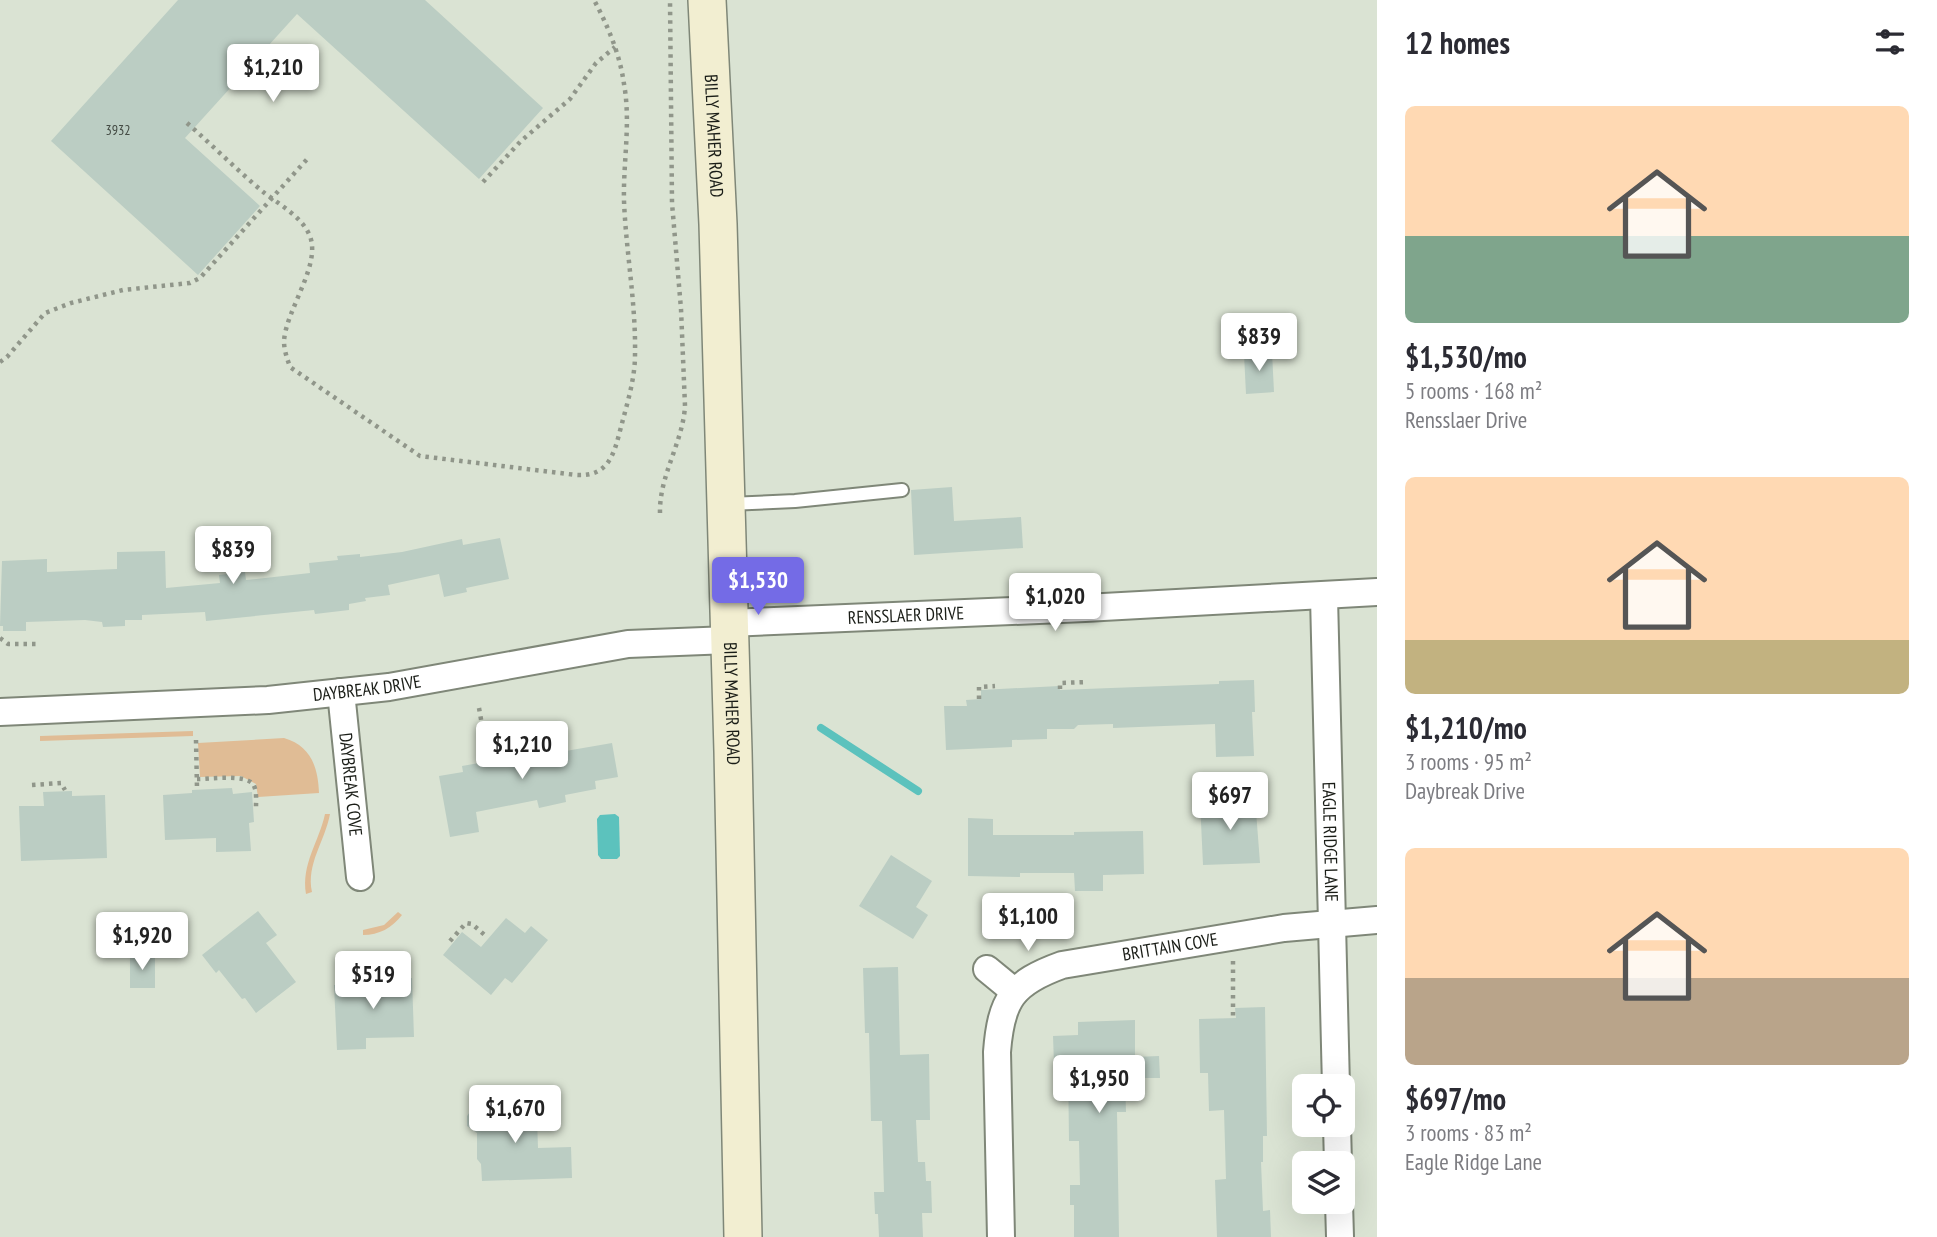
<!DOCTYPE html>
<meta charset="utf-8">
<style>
body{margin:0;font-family:"PT Sans Narrow",sans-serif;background:#f7f7f7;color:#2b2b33;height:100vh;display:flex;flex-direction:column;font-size:26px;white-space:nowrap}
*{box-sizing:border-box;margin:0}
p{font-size:23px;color:#7c7c81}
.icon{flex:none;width:38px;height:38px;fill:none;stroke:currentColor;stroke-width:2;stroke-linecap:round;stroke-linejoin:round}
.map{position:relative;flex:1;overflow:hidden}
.details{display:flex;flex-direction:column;background:#fff;width:560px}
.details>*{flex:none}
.controls{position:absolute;left:1292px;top:1074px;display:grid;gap:14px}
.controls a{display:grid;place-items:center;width:63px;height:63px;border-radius:10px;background:#fff;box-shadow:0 7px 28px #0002;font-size:35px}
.price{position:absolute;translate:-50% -60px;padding:0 16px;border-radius:7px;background:#fff;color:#222;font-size:23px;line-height:46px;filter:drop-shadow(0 2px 4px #0008)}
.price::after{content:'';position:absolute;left:50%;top:42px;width:21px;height:16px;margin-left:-10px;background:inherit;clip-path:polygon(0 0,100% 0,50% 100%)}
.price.active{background:#746be6;color:#fff}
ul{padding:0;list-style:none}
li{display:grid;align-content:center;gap:14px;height:371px;padding:0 28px}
li span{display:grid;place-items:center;height:217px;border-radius:10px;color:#555}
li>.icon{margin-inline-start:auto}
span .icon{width:126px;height:126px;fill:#fffc;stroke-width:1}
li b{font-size:30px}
h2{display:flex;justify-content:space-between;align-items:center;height:84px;padding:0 28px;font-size:30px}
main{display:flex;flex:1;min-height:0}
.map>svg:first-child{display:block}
</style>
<main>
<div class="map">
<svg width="1377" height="1237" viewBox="0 0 1377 1237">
<rect width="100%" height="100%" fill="#dae3d3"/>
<g fill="#e0bc95">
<polygon points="193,731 193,736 40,741 40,736"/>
<path d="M284,738C311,746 318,767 319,793L258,797L256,784L241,776L200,777L198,743Z"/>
<path d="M325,814H330C325,841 306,864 312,892L306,894C301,864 319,842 325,814Z"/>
<path d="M398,912L402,915C392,928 379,935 363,935V930L384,925Z"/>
</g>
<polygon fill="#5cc2bd" points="615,814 619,817 620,856 617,859 601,859 598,855 597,819 600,815"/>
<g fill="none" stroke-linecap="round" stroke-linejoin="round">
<polyline stroke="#5cc2bd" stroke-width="8" points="821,728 918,791"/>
</g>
<g fill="#bbcdc3">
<polygon points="178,0 425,0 543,108 479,179 297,14 185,138 260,206 198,275 51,141"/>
<polygon points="1272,352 1274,392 1246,394 1244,354"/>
<polygon points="952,487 954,521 1021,517 1023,548 914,555 911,490"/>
<polygon points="500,538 509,579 466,588 467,592 444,597 439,574 388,585 390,595 365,598 366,601 349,604 349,610 315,614 314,610 206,621 205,612 142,615 142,620 125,620 125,626 103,627 102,622 85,620 26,622 26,631 3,631 3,626 0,626 2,561 47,559 47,572 117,569 117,552 165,551 166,588 220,583 219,575 245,572 246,580 310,573 309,563 338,560 337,556 360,554 360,557 402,552 462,539 463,545"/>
<polygon points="1254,680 1255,712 1252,712 1254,756 1216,757 1215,724 1113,728 1113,724 1078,725 1074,729 1047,729 1047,739 1012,740 1012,747 946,750 944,706 967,706 966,700 981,699 981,690 1059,686 1060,690 1111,688 1219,684 1219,681"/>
<polygon points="558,741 560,752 612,743 618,777 595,781 596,789 565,795 566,802 539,808 537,800 476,812 479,832 450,837 439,776 463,772 462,766 479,763 478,756"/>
<polygon points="232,788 233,794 252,792 254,822 249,823 251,851 216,852 216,838 165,840 163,795 192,793 192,790"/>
<polygon points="72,791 72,796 105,795 107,858 21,861 19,806 44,806 43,792"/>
<polygon points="1255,798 1260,863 1203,865 1200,801"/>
<polygon points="968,818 993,819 993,835 1074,835 1074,832 1143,831 1144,874 1103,875 1103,891 1075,891 1074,873 1020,873 1020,877 968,876"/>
<polygon points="891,855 932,881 916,907 928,915 913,939 859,906"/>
<polygon points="258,911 277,935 266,943 296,982 256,1013 245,998 242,999 219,970 216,973 202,955"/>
<polygon points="506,918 525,933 531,926 548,940 512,983 505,978 491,995 443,955 462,932 481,947"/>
<rect x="130" y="957" width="25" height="31"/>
<polygon points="898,967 900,1055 929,1054 930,1120 916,1120 918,1162 925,1162 926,1181 931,1181 932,1213 922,1213 923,1237 879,1237 878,1214 875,1214 874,1192 884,1192 882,1121 871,1121 869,1033 865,1033 863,968"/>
<polygon points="412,978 414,1037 366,1038 366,1049 337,1050 334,985 358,984 358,979"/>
<polygon points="1265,1007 1267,1136 1263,1136 1263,1162 1261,1162 1263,1211 1270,1210 1271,1237 1217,1237 1215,1180 1226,1179 1224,1110 1209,1111 1208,1073 1200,1073 1199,1019 1236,1018 1235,1008"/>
<polygon points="1135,1020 1135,1057 1159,1056 1160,1078 1125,1078 1126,1112 1117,1112 1119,1237 1074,1237 1074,1205 1070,1205 1070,1185 1080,1185 1079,1141 1069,1141 1068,1064 1054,1064 1053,1036 1078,1035 1078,1022"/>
<polygon points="530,1102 531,1119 537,1118 538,1148 571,1147 572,1178 482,1181 481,1164 477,1159 477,1133 467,1126 467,1116 475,1105"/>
</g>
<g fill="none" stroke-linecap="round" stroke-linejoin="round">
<g stroke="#7f8778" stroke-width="16">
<polyline id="service" points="728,504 795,501 902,490"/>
</g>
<g stroke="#7f8778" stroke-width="30">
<g id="minor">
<path id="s1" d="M1324,597L1336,1087"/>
<path id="s2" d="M729,623L1085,608L1377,592"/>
<path id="s3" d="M341,692L360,877"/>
<path id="s4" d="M0,712L268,700L389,687L628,644L729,640"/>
<polyline points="987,969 1015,992"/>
<polyline points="1337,1125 1338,1164"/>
<polyline points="1339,1202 1340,1237"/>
<path id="s5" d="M1001,1237L997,1052C1001,1000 1012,983 1062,965L1284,928L1377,920"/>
</g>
</g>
<g stroke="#7f8778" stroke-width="40">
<g id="secondary">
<path id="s6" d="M707,0L718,224L733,751L743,1237"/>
</g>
</g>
<g stroke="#90968a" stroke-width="4.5" stroke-dasharray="3.5 5" stroke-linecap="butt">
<path d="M187,123C212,145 236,169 262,191C277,203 301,216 309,234C323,263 286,309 284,341C284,350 287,358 290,367L420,456L576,475C609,477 614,454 621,427C627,404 635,379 635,355C636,303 626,252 624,201C623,162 631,123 624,84C620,55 608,26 594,0"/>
<polyline points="483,182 521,141 570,99 596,63 615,47"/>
<polyline points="0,362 7,357 45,313 71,303 123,290 190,283 200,278 309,157"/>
<path d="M660,513C659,476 683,442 685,406L681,309L672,203L670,0"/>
<polyline points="0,638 8,644 37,644"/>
<polyline points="1060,689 1060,683 1087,682"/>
<polyline points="979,699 979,687 995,686"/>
<polyline points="479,708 487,753"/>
<polyline points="196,740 197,788"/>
<path d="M197,779C210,779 245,774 253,784C257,790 256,800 256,807"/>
<polyline points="32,785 61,783 65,790"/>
<polyline points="450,941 466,923 472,924 487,937"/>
<polyline points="1233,961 1233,1016"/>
<polyline points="349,973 386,972 387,981"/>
</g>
<use href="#service" stroke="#fff" stroke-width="12"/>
<use href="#minor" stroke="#fff" stroke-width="26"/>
<use href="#secondary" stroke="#f2eed1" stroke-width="37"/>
</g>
<g text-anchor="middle" stroke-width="5" stroke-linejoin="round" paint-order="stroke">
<g font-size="14" fill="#424942">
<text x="118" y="135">3932</text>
</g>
<g font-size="18" fill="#1a1d17" stroke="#fff">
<text dy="6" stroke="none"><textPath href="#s6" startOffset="136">BILLY MAHER ROAD</textPath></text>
<text dy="6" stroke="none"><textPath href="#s2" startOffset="177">RENSSLAER DRIVE</textPath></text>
<text dy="6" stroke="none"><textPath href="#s4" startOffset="368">DAYBREAK DRIVE</textPath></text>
<text dy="6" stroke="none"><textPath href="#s6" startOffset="704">BILLY MAHER ROAD</textPath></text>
<text dy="6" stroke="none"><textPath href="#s3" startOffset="93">DAYBREAK COVE</textPath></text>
<text dy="6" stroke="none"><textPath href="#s1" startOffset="245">EAGLE RIDGE LANE</textPath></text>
<text dy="6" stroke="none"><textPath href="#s5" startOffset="413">BRITTAIN COVE</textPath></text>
</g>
</g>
</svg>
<div class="controls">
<a><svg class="icon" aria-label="locate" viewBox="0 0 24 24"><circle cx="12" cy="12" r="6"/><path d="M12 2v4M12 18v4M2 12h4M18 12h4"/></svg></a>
<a><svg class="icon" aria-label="layers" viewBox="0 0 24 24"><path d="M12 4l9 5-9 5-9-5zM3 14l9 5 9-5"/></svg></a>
</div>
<b class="price" style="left:273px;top:104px">$1,210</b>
<b class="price" style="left:1259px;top:373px">$839</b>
<b class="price" style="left:233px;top:586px">$839</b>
<b class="price active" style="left:758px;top:617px">$1,530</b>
<b class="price" style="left:1055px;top:633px">$1,020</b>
<b class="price" style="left:522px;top:781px">$1,210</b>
<b class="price" style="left:1230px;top:832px">$697</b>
<b class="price" style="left:1028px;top:953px">$1,100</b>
<b class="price" style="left:142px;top:972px">$1,920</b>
<b class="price" style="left:373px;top:1011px">$519</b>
<b class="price" style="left:1099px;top:1115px">$1,950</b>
<b class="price" style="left:515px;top:1145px">$1,670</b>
</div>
<section class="details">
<h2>12 homes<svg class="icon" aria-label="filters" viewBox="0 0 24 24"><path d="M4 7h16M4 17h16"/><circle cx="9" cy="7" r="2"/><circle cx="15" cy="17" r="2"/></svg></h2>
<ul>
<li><span style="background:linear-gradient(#ffd9b3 60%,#7fa58c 0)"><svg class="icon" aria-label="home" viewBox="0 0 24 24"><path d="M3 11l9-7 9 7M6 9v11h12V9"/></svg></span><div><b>$1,530/mo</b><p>5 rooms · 168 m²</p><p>Rensslaer Drive</p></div></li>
<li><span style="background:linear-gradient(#ffd9b3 75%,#c2b280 0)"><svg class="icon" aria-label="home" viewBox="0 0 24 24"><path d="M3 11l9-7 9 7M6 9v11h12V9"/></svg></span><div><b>$1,210/mo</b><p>3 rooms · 95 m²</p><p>Daybreak Drive</p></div></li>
<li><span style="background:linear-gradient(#ffd9b3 60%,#b9a48a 0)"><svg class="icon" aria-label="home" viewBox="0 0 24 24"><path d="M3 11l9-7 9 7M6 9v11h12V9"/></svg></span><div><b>$697/mo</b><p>3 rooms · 83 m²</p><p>Eagle Ridge Lane</p></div></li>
</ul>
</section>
</main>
